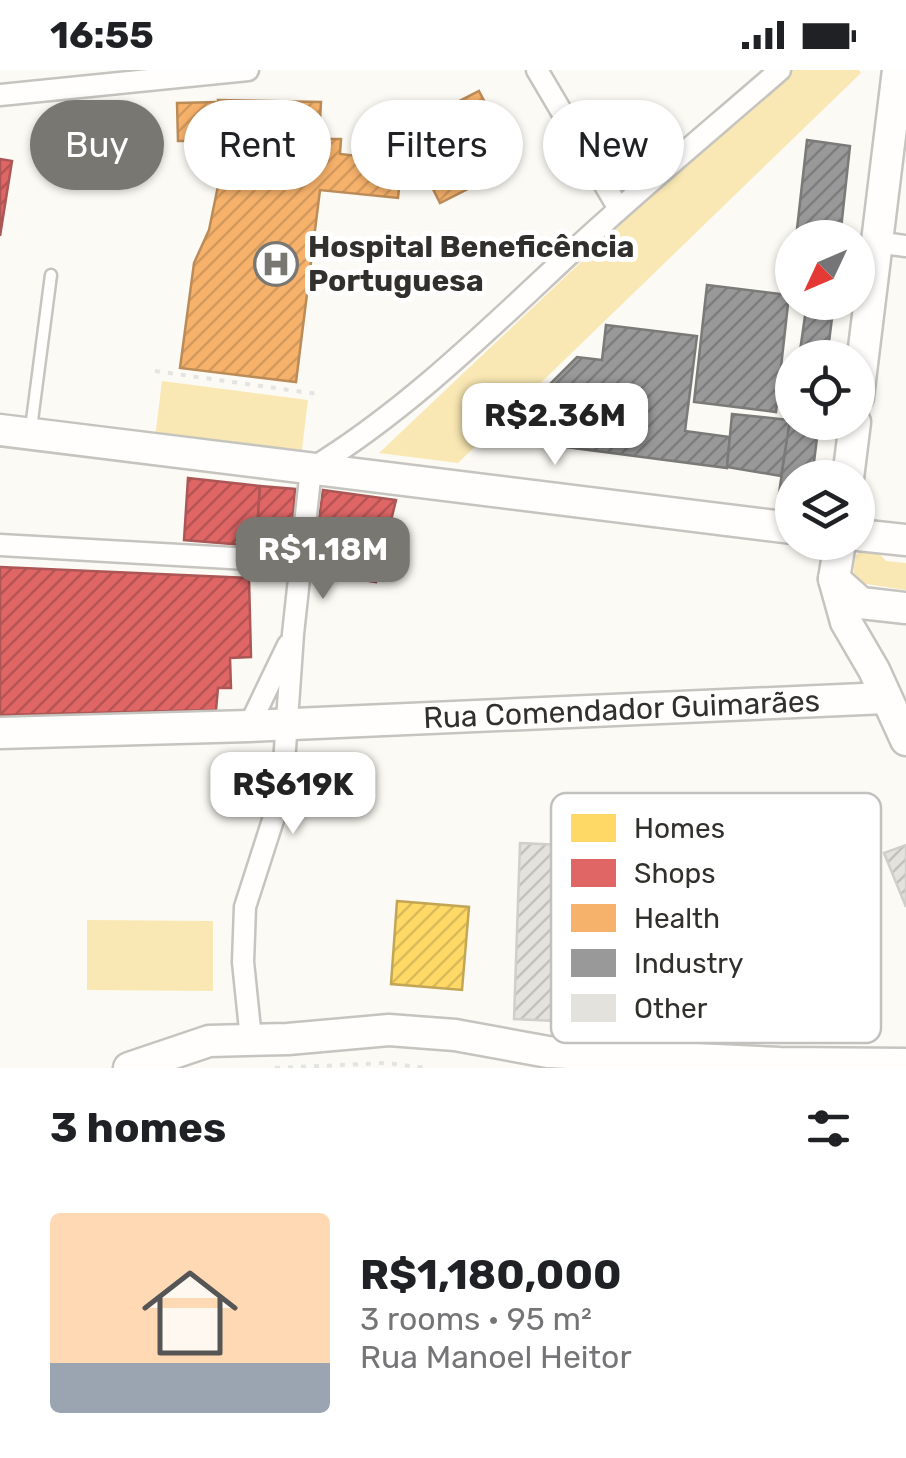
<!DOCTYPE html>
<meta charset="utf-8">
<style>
body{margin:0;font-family:Rubik,sans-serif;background:#f2f2f2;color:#202124;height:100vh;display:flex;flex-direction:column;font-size:38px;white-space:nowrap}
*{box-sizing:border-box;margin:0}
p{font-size:32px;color:#757577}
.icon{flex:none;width:55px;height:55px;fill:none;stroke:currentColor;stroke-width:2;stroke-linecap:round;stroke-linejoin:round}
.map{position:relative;height:998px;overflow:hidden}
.drawer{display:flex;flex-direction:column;background:#fff;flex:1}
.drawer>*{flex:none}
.top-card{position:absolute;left:30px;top:30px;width:848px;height:90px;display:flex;gap:20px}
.needle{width:65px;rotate:226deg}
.buttons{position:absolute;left:775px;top:150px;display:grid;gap:20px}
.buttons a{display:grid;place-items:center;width:100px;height:100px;border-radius:50%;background:#fff;box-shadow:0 2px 8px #0004;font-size:50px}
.price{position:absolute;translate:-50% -85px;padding:0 22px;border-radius:20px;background:#fff;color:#222;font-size:32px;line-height:65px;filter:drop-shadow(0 2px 5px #0008)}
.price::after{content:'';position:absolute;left:50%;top:60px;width:30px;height:22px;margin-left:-15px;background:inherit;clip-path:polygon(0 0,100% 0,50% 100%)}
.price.active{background:#797772;color:#fff}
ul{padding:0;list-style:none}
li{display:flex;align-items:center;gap:30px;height:250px;padding:0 50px}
li span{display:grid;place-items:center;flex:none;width:280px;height:200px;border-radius:10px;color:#555}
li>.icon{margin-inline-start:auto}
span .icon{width:120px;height:120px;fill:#fffc;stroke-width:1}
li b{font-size:42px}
h2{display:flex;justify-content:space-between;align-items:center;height:120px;padding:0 50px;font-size:42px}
.tag{padding:0 35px;border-radius:45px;background:#fff;box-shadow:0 2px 8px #0004;font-size:35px;line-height:90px}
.tag.active{background:#797772;color:#fff}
.status{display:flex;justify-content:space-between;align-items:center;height:70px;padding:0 50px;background:#fff;direction:ltr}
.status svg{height:28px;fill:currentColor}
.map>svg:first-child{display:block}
</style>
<div class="status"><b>16:55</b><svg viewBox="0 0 49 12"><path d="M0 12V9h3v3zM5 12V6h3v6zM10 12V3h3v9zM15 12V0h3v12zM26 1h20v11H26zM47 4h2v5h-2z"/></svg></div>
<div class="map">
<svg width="906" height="998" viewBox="0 0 906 998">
<defs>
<pattern id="homes-hatch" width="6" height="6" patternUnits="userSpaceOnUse" patternTransform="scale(2.5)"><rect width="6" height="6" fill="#ffd966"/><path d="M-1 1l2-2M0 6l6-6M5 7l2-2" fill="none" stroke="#dbbb59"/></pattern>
<pattern id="shops-hatch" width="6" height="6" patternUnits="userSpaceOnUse" patternTransform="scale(2.5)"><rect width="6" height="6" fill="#e06666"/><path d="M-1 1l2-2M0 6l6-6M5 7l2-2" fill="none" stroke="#b65454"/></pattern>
<pattern id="health-hatch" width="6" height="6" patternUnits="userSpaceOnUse" patternTransform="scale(2.5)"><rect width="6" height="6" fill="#f6b26b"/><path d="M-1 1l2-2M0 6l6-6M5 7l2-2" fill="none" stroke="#d3995d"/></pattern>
<pattern id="industry-hatch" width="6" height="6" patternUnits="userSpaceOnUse" patternTransform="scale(2.5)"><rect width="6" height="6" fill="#999"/><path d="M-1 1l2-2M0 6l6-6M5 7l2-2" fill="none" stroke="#7d7d7d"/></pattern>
<pattern id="building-hatch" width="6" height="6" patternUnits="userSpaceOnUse" patternTransform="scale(2.5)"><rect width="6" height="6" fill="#e3e2dd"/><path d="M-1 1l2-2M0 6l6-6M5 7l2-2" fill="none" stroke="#c3c2be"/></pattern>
</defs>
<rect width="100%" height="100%" fill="#fcfaf4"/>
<g fill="#f9e8b3">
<polygon points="784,0 859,0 861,3 458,393 379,383"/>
<polygon points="162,311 308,330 301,387 155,368"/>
<polygon points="862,481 877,481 886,491 906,493 906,520 860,513 853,507 855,486"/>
<polygon points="87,850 213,851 213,921 87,920"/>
</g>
<polygon fill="url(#homes-hatch)" stroke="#c2a655" stroke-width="2.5" points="397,831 469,837 462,920 391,914"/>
<g fill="url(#shops-hatch)" stroke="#ac5655" stroke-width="2.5">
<polygon points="0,89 12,91 0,166"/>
<polygon points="188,408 260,416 256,476 184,470"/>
<polygon points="260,416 295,419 291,479 256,476"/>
<polygon points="323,420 396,430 376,512 312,502"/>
<polygon points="0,497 249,508 251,587 230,588 231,618 218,618 216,640 0,645"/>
</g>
<g fill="url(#health-hatch)" stroke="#bb8b58" stroke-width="2.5">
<polygon points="479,21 517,94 440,133 410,73 433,62 426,48"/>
<polygon points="218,30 321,32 319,69 341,69 340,84 402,91 398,128 320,120 296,312 180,298 194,193 209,160 220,106"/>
<polygon points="218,32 219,71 178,71 177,33"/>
</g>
<g fill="url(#industry-hatch)" stroke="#7a7a78" stroke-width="2.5">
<polygon points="807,70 850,76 840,168 796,168"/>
<polygon points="707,215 789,225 776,342 694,332"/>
<polygon points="807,232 834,232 827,288 799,288"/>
<polygon points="606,255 697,266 685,361 730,367 727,398 496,368 577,287 602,290"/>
<polygon points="792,331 792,352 819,352 812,408 792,408 792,426 779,424"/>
<polygon points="732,344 790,350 781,406 727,397"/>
</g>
<g fill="url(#building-hatch)" stroke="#d1cfca" stroke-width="2.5">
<polygon points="520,773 561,775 554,951 514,949"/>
<polygon points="906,775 906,837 884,783"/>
</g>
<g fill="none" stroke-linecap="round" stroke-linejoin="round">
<g stroke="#c5c4bf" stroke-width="15">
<polyline id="lane" points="31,358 51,205"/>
</g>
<g stroke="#c5c4bf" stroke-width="25">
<g id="street">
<polyline points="537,0 619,139"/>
<polyline points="0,25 248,0"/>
<polyline points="875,172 906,176"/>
<polyline points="0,475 303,492"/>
<polyline points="249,656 288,575"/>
<path d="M251,969L243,892L245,837L282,722L293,564L311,399C408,340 491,257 574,180C641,118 711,60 780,0"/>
</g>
</g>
<g stroke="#c5c4bf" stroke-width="35">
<g id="secondary">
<polyline points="858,327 898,0"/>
<polyline points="0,360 792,458"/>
<polyline points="848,408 855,352"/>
<polyline points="858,465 906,470"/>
<polyline points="840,472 834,509 846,552 874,600 906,670"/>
<polyline points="834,509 861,533 906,538"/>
<path id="s1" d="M0,663L249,656L886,628"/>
<polyline points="129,998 209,971 288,969 389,960 455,965 548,982 780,993 906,994"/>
</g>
</g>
<g stroke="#e4e4e2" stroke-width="4" stroke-dasharray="5 8" stroke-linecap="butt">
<polyline points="155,301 318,324"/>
<polyline points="275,998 386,993 427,998"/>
</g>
<use href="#lane" stroke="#fffefd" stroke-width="10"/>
<use href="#street" stroke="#fffefd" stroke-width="20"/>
<use href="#secondary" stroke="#fffefd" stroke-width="30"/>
</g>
<defs>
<g id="hospital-ring" transform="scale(2.25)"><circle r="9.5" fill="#fff" stroke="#797772" stroke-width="1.5"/><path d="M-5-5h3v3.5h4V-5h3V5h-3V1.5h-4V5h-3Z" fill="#797772"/></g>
</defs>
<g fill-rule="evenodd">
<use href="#hospital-ring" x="276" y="194"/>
</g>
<g text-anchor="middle" stroke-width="10" stroke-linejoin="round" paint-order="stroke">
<g font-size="30" font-weight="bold" fill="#32302c" stroke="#fff" text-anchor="start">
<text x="308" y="187">Hospital Beneficência<tspan x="308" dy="34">Portuguesa</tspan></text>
</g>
<g font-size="30" fill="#32302c" stroke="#fff">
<text dy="10" stroke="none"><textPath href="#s1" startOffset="622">Rua Comendador Guimarães</textPath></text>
</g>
</g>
<rect x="551" y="723" width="330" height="250" rx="15" fill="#fff" stroke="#c2c1c0" stroke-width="2.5"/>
<rect x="571" y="744" width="45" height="28" fill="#ffd966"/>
<rect x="571" y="789" width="45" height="28" fill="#e06666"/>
<rect x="571" y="834" width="45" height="28" fill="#f6b26b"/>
<rect x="571" y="879" width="45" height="28" fill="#999"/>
<rect x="571" y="924" width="45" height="28" fill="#e3e2dd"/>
<g font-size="28" fill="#32302c">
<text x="634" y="768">Homes</text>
<text x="634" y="813">Shops</text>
<text x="634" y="858">Health</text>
<text x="634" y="903">Industry</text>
<text x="634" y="948">Other</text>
</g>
</svg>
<div class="buttons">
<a><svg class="needle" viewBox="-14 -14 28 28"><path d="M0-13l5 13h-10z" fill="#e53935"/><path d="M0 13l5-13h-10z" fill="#757577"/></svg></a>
<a><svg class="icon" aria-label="locate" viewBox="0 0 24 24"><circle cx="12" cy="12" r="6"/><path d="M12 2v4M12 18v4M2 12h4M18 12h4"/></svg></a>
<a><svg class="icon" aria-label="layers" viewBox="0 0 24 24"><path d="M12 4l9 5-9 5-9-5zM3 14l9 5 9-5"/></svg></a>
</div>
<b class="price" style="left:555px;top:398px">R$2.36M</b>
<b class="price active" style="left:323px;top:532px">R$1.18M</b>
<b class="price" style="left:293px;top:767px">R$619K</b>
<div class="top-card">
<a class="tag active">Buy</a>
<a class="tag">Rent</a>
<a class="tag">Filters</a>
<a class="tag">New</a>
</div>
</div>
<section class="drawer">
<h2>3 homes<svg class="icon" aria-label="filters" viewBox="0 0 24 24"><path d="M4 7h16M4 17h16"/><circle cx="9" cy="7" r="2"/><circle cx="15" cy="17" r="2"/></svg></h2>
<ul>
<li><span style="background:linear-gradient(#ffd9b3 75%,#9aa5b1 0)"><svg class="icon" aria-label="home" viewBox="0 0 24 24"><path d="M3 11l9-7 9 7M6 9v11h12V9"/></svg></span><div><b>R$1,180,000</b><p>3 rooms · 95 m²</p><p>Rua Manoel Heitor</p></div></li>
</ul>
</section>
